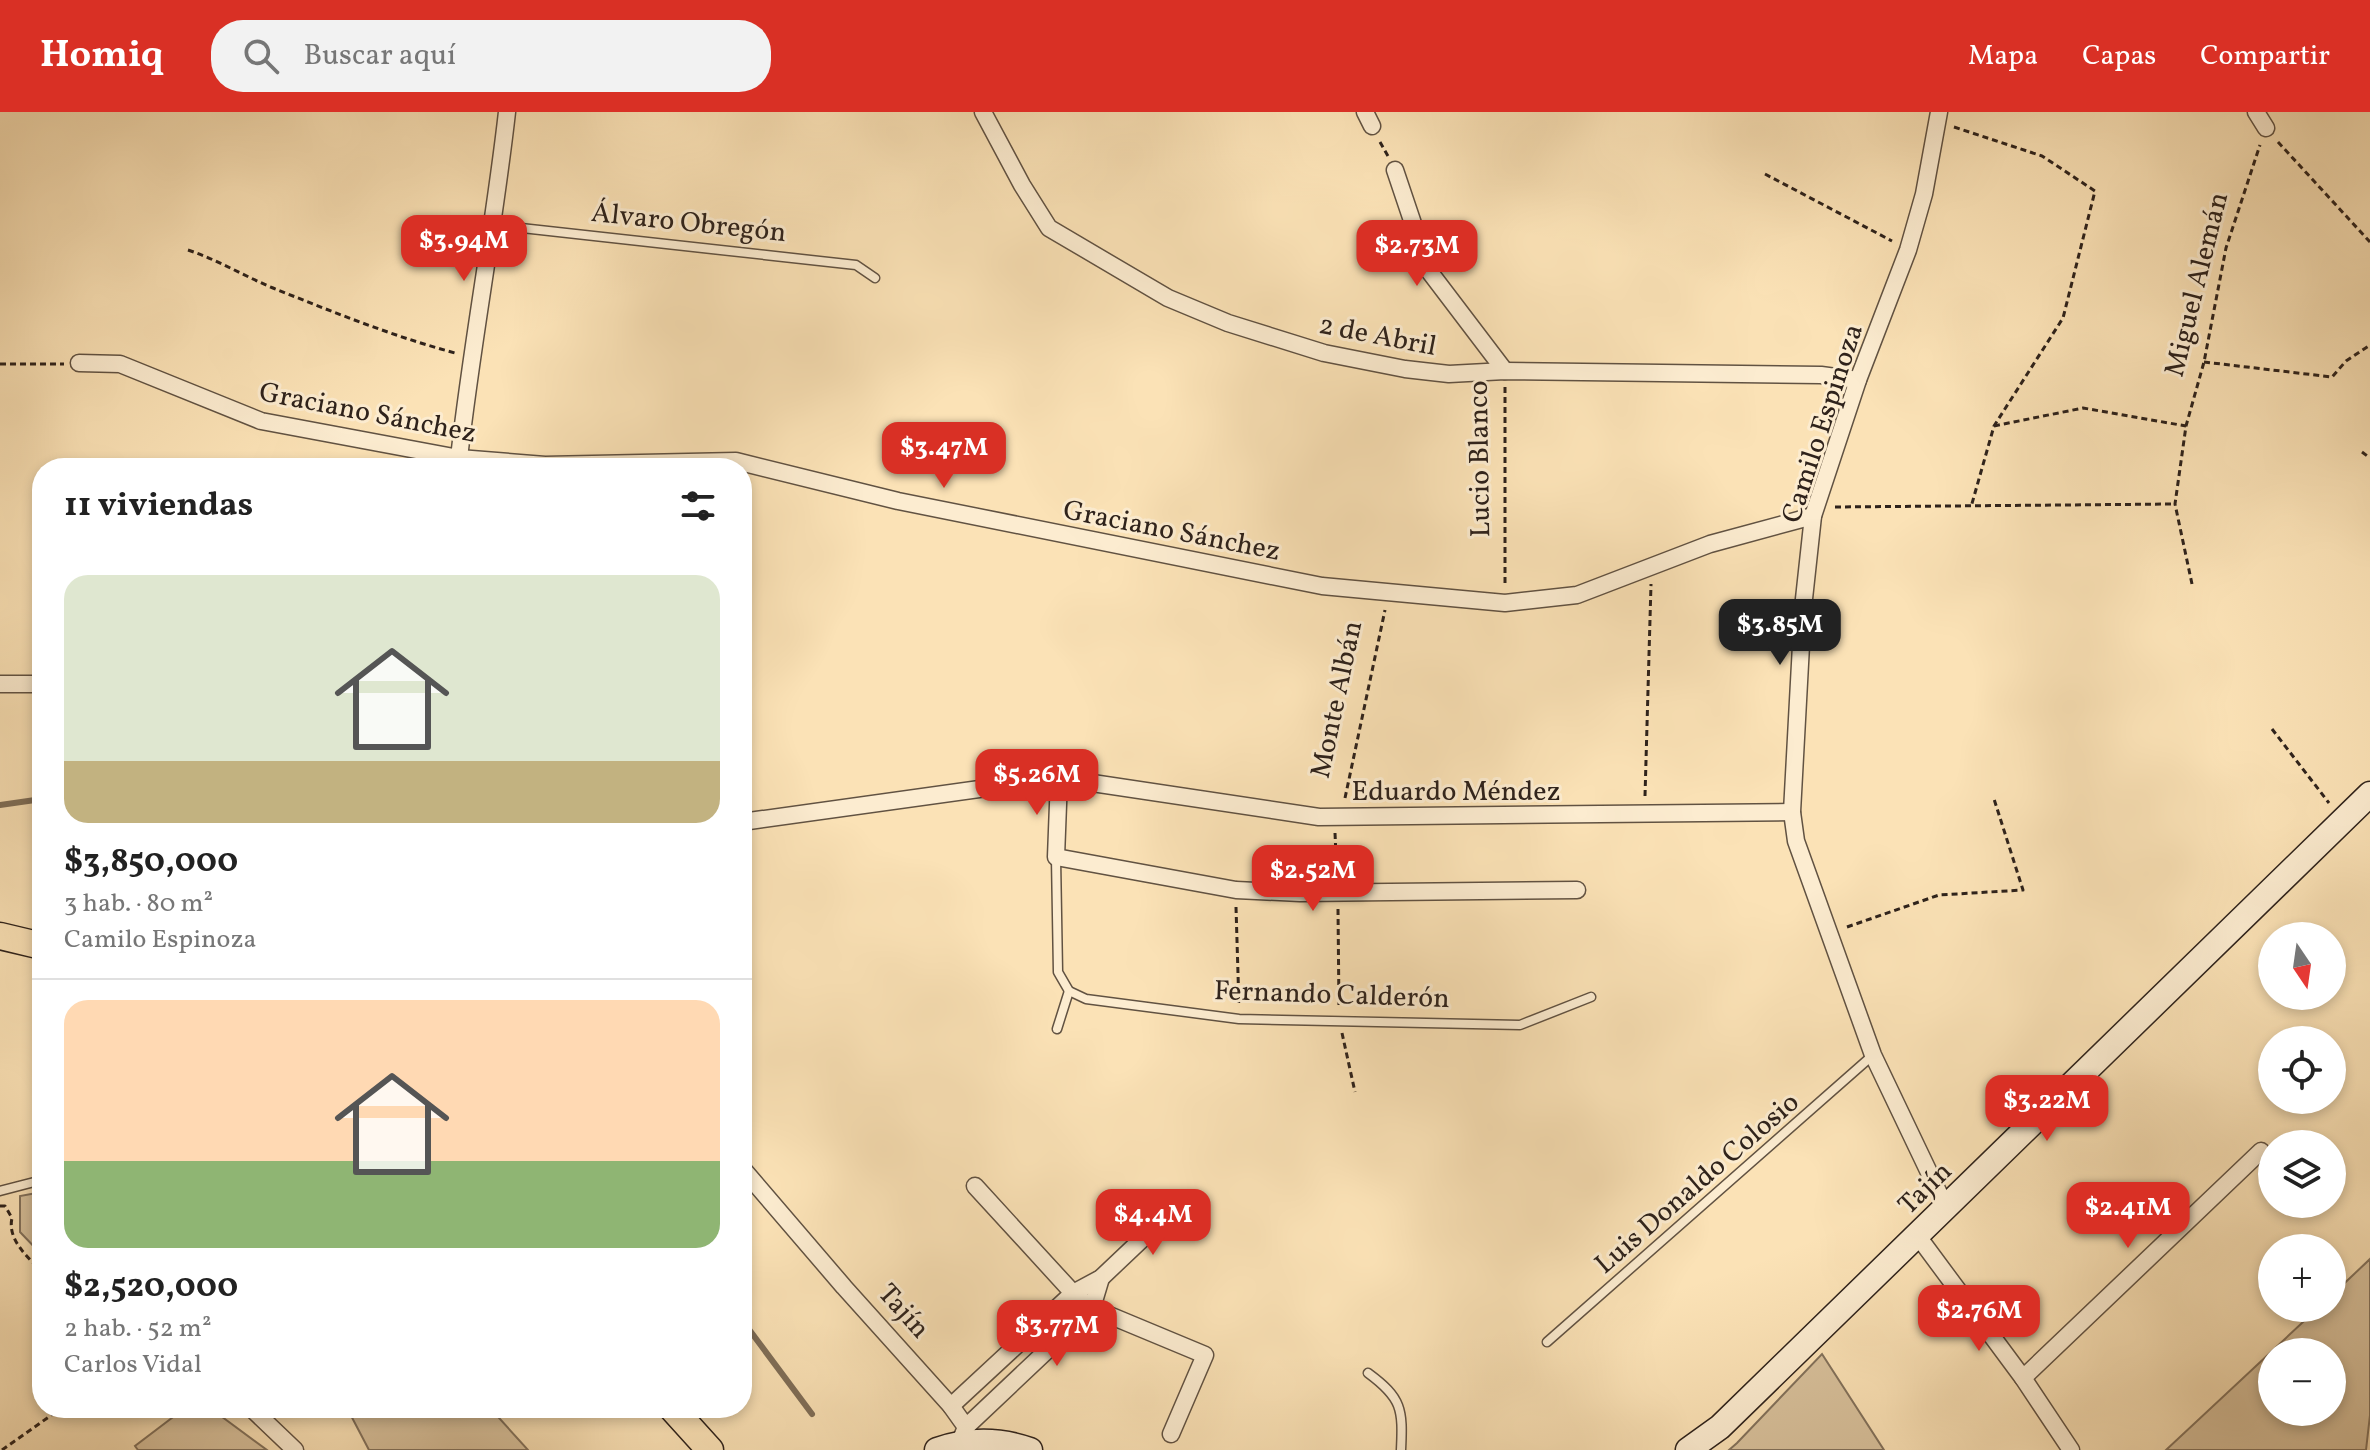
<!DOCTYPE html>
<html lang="es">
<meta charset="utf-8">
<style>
body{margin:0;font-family:Vollkorn,serif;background:#f2f2f2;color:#222;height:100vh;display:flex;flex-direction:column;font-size:30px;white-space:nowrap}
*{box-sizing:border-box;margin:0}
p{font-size:26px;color:#767676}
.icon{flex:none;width:44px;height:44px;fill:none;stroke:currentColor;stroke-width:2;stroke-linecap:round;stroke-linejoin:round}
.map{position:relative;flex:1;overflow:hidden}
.sheet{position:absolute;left:32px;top:346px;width:720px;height:960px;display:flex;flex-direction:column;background:#fff;border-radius:32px;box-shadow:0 4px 12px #0003}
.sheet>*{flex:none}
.needle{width:52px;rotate:167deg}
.tools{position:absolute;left:2258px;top:810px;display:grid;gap:16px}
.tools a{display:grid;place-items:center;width:88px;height:88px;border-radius:50%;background:#fff;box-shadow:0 4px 12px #0003;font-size:40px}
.price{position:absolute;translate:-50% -68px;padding:0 18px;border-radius:16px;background:#d93025;color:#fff;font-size:26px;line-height:52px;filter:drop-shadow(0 2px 4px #0008)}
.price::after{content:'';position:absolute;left:50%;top:48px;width:24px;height:18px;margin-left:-12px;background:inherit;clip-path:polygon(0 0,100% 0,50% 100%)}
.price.active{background:#222;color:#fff}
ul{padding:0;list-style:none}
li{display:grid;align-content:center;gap:16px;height:424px;padding:0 32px}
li+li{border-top:2px solid #e0e0e0}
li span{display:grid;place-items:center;height:248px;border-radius:24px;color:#555}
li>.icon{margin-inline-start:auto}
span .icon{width:144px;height:144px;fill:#fffc;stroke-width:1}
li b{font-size:34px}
h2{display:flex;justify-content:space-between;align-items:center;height:96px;padding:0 32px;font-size:34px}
header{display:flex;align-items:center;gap:48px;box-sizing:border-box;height:112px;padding:0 40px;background:#d93025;color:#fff}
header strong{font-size:38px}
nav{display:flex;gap:44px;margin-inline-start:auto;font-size:28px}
.search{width:560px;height:72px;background:#f2f2f2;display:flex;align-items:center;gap:20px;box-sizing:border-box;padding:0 28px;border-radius:32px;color:#767676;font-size:30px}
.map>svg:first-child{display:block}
</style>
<header>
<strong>Homiq</strong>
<div class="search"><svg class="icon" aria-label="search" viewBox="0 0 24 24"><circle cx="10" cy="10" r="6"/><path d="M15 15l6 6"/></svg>Buscar aquí</div>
<nav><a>Mapa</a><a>Capas</a><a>Compartir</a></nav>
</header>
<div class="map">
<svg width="2370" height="1338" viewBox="0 0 2370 1338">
<rect width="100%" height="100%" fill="#fbe2b6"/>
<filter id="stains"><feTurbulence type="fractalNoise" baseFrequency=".0025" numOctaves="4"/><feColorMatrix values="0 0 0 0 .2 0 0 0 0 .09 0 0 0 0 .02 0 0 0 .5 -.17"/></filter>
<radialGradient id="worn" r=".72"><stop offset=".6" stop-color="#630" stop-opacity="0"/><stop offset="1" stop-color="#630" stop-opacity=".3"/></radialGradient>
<g fill="#d8c19c" stroke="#83725c" stroke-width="2" fill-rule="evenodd">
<polygon points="42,1080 42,1143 20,1120 20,1084"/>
<path d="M2370,1147V1303L2366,1338H2166L2318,1196H2332V1183ZM2272,1240H2332V1300H2272Z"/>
<polygon points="1822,1242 1884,1338 1729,1338 1737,1331"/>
<polygon points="185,1296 210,1296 267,1338 138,1338 135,1334"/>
<polygon points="347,1296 490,1296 528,1338 369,1338"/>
</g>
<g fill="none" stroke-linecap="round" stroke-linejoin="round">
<g stroke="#7f6e58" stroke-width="6">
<polyline points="0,693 42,687"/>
<polyline points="742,1208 812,1302"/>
</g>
<g stroke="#615242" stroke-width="11">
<g id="lane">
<polyline points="494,113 856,153 875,166"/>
<polyline points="1056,746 1058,860 1069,879 1086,887 1239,907 1520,913 1591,885"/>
<polyline points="1057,917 1069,879"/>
<polyline points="0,1079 42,1068"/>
<polyline points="1547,1230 1873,943"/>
<path d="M1368,1261C1402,1286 1403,1297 1401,1338"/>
</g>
</g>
<g stroke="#615242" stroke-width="19">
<g id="street">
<polyline points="983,0 1022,73 1049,116 1168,186 1228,211 1324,241 1405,257 1449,262 1505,259 1821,263 1858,268"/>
<polyline points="1365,0 1372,14"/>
<polyline points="1939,0 1924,82 1908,138 1858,268 1813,404 1803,496 1792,700 1796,729 1873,943 1946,1096"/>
<polyline points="2256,0 2266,16"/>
<polyline points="1395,58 1429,159 1505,259"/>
<polyline points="79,251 120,252 261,309 459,346 545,353 736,349 898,389 1322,474 1505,491 1577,483 1710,432 1813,404"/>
<path d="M459,346C472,230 494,116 507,0"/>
<polyline points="0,572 42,572"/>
<polyline points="1059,666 1056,745 1236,778 1300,781 1577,778"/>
<polyline points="742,710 1059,666 1319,705 1792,700"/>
<polyline points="742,1056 844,1175 951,1294 966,1315 960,1330"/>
<polyline points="975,1074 1073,1181 1092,1196 1205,1243 1171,1322"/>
<polyline points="1917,1123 2023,1266 2071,1338"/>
<polyline points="2023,1266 2261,1039"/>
<polyline points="951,1294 1073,1181 1101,1166 1177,1094"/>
<polyline points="251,1296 295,1338"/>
<polyline points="966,1315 1092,1196 1101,1166"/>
</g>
</g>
<g stroke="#2e221b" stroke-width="27">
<g id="secondary">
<path d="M937,1338C968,1327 999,1327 1030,1338"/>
<polyline points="1688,1338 1720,1315 2370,682"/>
</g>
</g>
<g stroke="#2e221b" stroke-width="29">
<g id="primary">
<polyline points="0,824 42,834"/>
<polyline points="672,1296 710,1338"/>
</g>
</g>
<g stroke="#2e221b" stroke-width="3" stroke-dasharray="6 4" stroke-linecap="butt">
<polyline points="1954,15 2042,44 2095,79 2063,206 1994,314 1971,395"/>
<polyline points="1380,30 1388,44"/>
<polyline points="2278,30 2370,130"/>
<polyline points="1765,62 1892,129"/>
<path d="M188,138C218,148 244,164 273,176C333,200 392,224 455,241"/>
<polyline points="2204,250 2332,265 2346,249 2370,233"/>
<polyline points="0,252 64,252"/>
<polyline points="1505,275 1505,475"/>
<polyline points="1994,314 2083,296 2186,314"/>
<polyline points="2362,340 2370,346"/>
<polyline points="1835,395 2175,392"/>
<polyline points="2192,472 2175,392 2186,314 2204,250 2226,136 2260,33"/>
<polyline points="2272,617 2329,691"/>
<polyline points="1645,684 1651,472"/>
<polyline points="1345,686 1385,498"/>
<polyline points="1335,721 1337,766"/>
<polyline points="1236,795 1239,895"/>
<polyline points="1338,797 1339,897"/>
<polyline points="1847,815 1939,783 2023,778 1994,687"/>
<polyline points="1342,921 1355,980"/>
<path d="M0,1094H5L12,1106C7,1128 28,1145 42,1160"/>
<polyline points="2,1338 60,1297"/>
</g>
<use href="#lane" stroke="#fcecd0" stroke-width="8"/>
<use href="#street" stroke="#fcecd0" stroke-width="16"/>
<use href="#secondary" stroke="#fcecd0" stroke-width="24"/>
<use href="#primary" stroke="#fbe2b6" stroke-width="26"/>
</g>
<g text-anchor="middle" stroke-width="6" stroke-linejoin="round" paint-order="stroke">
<g font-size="28" fill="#2e221b" stroke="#fcecd0">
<text transform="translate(689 109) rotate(6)" y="10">Álvaro Obregón</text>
<text transform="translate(2195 172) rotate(-76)" y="10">Miguel Alemán</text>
<text transform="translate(1378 222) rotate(11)" y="10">2 de Abril</text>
<text transform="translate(368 299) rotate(11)" y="10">Graciano Sánchez</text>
<text transform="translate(1821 311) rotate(-72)" y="10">Camilo Espinoza</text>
<text transform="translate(1478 347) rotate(-91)" y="10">Lucio Blanco</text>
<text transform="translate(1172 417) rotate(11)" y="10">Graciano Sánchez</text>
<text transform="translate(1335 587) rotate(-78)" y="10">Monte Albán</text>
<text x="1456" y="688">Eduardo Méndez</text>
<text transform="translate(1332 881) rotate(2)" y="10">Fernando Calderón</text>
<text transform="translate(1696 1070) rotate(-41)" y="10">Luis Donaldo Colosio</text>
<text transform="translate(1924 1075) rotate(-44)" y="10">Tajín</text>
<text transform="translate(905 1198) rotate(48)" y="10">Tajín</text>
</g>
</g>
<rect width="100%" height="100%" filter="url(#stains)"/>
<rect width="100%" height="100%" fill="url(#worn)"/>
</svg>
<div class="tools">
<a><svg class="needle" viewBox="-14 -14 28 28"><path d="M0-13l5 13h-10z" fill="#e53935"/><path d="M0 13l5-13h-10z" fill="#767676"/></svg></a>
<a><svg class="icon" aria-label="locate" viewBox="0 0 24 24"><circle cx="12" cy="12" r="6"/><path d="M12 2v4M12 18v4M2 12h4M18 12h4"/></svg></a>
<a><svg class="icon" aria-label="layers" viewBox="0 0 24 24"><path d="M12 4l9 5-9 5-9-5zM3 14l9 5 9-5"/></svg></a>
<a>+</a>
<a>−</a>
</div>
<b class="price" style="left:464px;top:171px">$3.94M</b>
<b class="price" style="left:1417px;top:176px">$2.73M</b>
<b class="price" style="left:944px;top:378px">$3.47M</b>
<b class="price active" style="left:1780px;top:555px">$3.85M</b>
<b class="price" style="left:1037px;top:705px">$5.26M</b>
<b class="price" style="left:1313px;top:801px">$2.52M</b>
<b class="price" style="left:2047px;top:1031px">$3.22M</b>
<b class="price" style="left:2128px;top:1138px">$2.41M</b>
<b class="price" style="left:1153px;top:1145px">$4.4M</b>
<b class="price" style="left:1979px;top:1241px">$2.76M</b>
<b class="price" style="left:1057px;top:1256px">$3.77M</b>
<section class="sheet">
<h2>11 viviendas<svg class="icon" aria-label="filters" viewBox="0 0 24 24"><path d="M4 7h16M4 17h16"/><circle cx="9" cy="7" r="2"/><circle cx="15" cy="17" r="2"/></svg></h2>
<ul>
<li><span style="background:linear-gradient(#dfe7d0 75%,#c2b280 0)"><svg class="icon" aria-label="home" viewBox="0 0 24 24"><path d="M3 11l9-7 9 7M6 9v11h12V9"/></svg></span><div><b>$3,850,000</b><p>3 hab. · 80 m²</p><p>Camilo Espinoza</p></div></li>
<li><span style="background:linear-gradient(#ffd9b3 65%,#8fb573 0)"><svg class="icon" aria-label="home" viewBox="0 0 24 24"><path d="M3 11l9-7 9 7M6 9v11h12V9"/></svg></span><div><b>$2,520,000</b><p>2 hab. · 52 m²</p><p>Carlos Vidal</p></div></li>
</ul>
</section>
</div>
